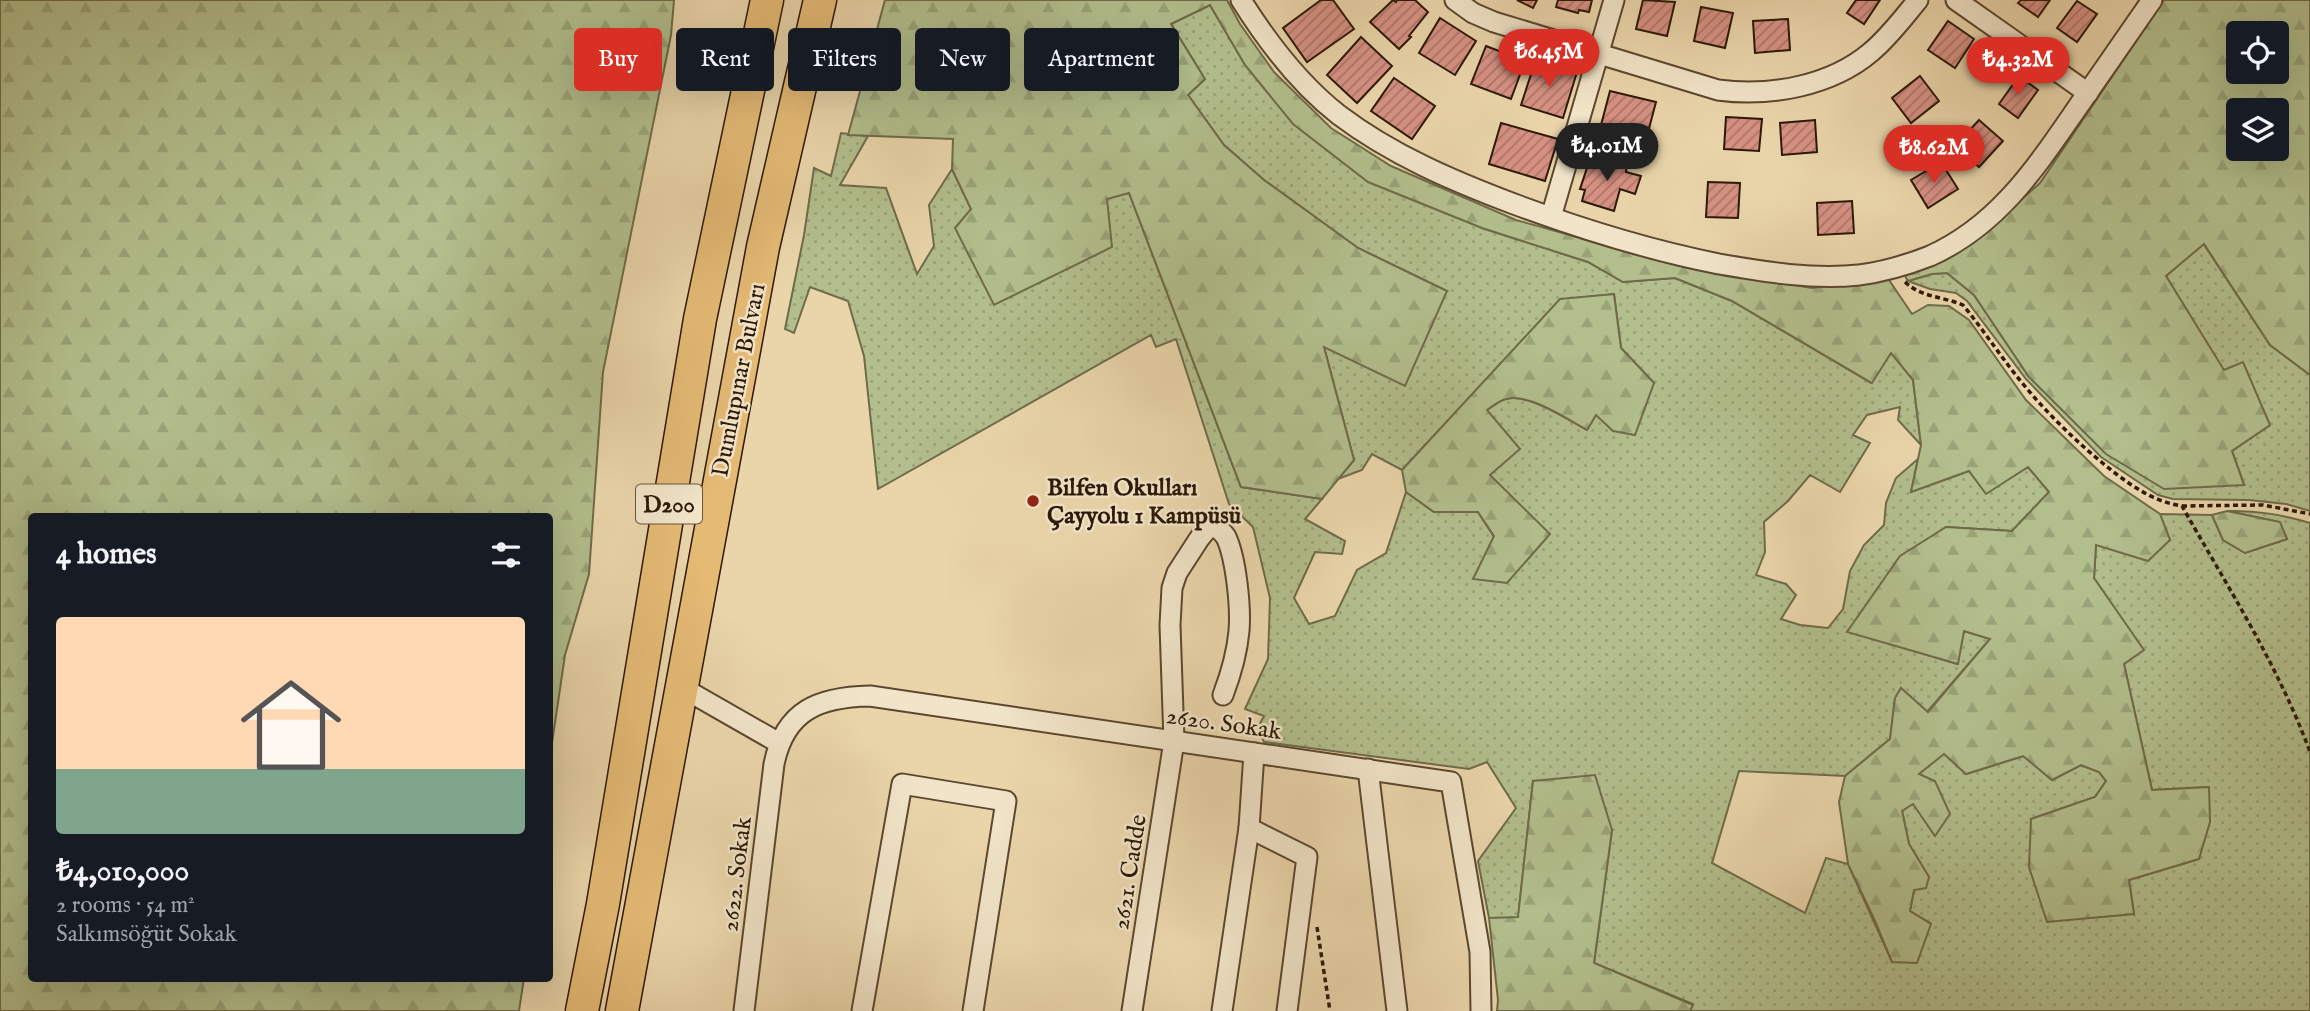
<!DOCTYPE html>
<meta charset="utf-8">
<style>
body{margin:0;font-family:"IM FELL English",serif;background:#242831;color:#f1f3f6;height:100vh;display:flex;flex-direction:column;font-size:26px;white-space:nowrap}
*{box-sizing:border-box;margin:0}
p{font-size:23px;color:#9ea1a6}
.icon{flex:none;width:38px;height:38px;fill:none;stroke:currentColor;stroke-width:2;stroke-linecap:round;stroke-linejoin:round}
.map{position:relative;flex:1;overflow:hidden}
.details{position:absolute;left:28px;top:513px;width:525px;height:469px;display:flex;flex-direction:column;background:#171b24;border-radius:7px;box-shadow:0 7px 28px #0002}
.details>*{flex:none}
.hud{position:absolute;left:574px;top:28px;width:665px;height:63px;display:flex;gap:14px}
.tools{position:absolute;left:2226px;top:21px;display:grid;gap:14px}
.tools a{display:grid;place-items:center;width:63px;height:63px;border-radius:7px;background:#171b24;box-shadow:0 7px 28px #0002;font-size:35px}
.price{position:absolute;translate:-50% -60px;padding:0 16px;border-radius:24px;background:#d93025;color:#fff;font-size:23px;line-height:46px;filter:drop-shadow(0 2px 4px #0008)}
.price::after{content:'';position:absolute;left:50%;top:42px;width:21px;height:16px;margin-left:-10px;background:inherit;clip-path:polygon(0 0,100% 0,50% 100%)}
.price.on{background:#222;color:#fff}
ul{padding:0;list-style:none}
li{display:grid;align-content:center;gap:14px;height:371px;padding:0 28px}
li+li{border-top:2px solid #363941}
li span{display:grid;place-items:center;height:217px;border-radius:7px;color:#555}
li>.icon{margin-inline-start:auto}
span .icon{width:126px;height:126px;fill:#fffc;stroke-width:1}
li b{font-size:30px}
h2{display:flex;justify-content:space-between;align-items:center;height:84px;padding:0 28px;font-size:30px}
.tag{padding:0 24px;border-radius:7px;background:#171b24;box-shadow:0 7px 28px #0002;font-size:24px;line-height:63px}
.tag.on{background:#d93025;color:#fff}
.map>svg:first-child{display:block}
</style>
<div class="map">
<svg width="2310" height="1011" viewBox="0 0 2310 1011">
<defs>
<pattern id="grass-dots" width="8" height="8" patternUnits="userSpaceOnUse" patternTransform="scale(1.75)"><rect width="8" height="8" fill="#b2be8c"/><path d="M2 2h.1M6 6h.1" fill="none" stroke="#99a377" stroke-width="1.8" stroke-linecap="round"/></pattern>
<pattern id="forest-firs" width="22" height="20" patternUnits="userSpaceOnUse" patternTransform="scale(1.75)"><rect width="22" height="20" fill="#b2be8c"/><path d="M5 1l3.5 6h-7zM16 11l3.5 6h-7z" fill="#99a377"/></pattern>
<pattern id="building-hatch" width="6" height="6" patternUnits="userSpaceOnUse" patternTransform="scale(1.75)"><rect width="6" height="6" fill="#d69183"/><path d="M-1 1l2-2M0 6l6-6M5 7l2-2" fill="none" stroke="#ae7569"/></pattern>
</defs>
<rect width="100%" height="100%" fill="#ead5aa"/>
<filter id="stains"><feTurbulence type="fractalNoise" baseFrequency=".00286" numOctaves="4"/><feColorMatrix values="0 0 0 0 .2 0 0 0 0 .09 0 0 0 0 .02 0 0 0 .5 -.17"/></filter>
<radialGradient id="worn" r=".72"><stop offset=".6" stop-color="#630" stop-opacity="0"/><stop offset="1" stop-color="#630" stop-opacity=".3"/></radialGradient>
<g fill="url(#grass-dots)" stroke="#6f6b49" stroke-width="2">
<path d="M1210,5L1245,65L1293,123L1482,228L1588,262L1623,282L1675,278L1732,301L1871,383L1891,352L1913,380L1921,445L1898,420L1900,407L1867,415L1853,435L1870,443L1840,492L1810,475L1788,501L1764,522L1765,552L1756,575L1786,584L1796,595L1781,619L1800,625L1828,628L1843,609L1850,571L1864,545L1884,525L1886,503L1896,478L1918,459L1911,492L1969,471L1986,493L2028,467L2049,492L2012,531L1946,527L1848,631L1957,664L1964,631L1990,639L1927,712L1901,688L1895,698L1890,739L1845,776L1739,771L1712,863L1805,913L1826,858L1848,864L1892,962L1930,923L1910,911L1914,890L1929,877L1909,844L1902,810L1913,803L1935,836L1918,774L1944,753L1966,774L2024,756L2052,780L2081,765L2099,772L2106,781L2095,797L2031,819L2134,914L2129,880L2199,859L2208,787L2152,790L2124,664L2143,650L2094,578L2096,545L2170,540L2160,514L2212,515L2223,540L2245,553L2287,539L2279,522L2227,511C2257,510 2282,515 2310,523V1011H1690L1693,1004L1594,963L1612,830L1533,781L1518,918H1489L1478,861L1516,808L1487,762L1469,769L1264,742L1258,727L1264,716L1245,709L1268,659L1270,598L1253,527L1229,504L1176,339L1156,347L1151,335L878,489L864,356L848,301L810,287L794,333L785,329L804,235L814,168L831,176L841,133L868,136L840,185L886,188L917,274L934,246L929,205L952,169L971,209L1107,198L1129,193L1241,487L1322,499L1305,519L1345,541L1342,554L1315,552L1294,598L1309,624L1335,616L1357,570L1386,553L1406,492L1434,512H1478L1494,537L1507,583L1490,474L1487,410C1493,406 1499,401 1506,399C1526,392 1569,420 1587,430L1596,415L1654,383L1621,348L1614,294L1560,300L1402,470L1372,454L1362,470L1338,479L1354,460L1324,347L1447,291L1358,248L1264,180L1224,145L1188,95L1205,79L1171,24Z"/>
<polygon points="2203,243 2270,345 2310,375 2310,511 2286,504 2249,500 2173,499 2158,495 2101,457 2026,379 1967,301 1956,293 1930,289 1908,281 1932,274 1947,273 1974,295 2029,377 2244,484 2232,451 2269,426 2243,363 2224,371 2166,276"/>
</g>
<g fill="url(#forest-firs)" stroke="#6f6b49" stroke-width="2" fill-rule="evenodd">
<polygon points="0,0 674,0 671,35 603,372 589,574 565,655 552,743 550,802 550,516 32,516 32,978 524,978 519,1011 0,1011"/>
<polygon points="885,0 1227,0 1240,24 1274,72 1331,128 1391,166 1516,220 1688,268 1812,288 1887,277 1912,314 1928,305 1949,306 1969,320 2026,400 2104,476 2160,514 2170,540 2148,561 2096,545 2094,578 2144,650 2124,664 2152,790 2209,787 2210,822 2199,859 2129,880 2134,914 2047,922 2029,867 2031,819 2095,797 2106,781 2099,772 2081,765 2052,780 2023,756 1966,774 1944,754 1919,774 1935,781 1950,814 1935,836 1913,804 1902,811 1909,844 1929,877 1926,888 1914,890 1910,911 1931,924 1917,963 1892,962 1875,921 1848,864 1839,802 1845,776 1890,739 1895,698 1901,688 1928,712 1990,639 1964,631 1958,664 1847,632 1900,556 1946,527 2012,531 2049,492 2028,467 1986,494 1969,471 1911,492 1921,445 1913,380 1891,353 1872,383 1732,301 1675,278 1623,282 1588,262 1482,228 1368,182 1293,124 1245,65 1210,5 1171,24 1205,79 1188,95 1224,145 1264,180 1358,248 1447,291 1405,386 1324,347 1354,460 1322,499 1241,487 1129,193 1107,199 1112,247 994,305 955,228 971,209 952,169 953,139 848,135"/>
<path d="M2164,0H2310V375L2270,345L2204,244L2166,276L2224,370L2243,362L2270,425L2232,451L2244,485L2164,489L2106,454L2029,377L1974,295L1947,273L1932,274L1908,281L1901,269L1949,257L1989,229L2040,183ZM2238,33H2277V72H2238ZM2238,110H2277V149H2238Z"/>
<path d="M1614,294L1621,348L1654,383L1635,435L1613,431L1596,415L1587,430C1569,420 1527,392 1506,399C1500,400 1493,406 1487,410L1520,449L1490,475L1550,534L1507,583L1473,579L1494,536L1478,512H1434L1406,492L1402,470L1560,299Z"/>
<polygon points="2227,511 2280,522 2287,539 2245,553 2223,540 2212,515"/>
<polygon points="1595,775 1612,830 1594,963 1693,1005 1690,1011 1497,1011 1498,1000 1489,918 1518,917 1533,781"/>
</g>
<g fill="url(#building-hatch)" stroke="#2c1806" stroke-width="2">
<polygon points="1321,0 1333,0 1354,29 1307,62 1283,28"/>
<polygon points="1393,0 1396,2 1397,0 1415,0 1428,12 1409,36 1411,37 1399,49 1370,22"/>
<polygon points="1517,0 1537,0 1533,8"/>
<polygon points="1558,0 1592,0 1589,12 1579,10 1578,13 1556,7"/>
<polygon points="1643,0 1675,2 1667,36 1636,29"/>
<polygon points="1856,0 1880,0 1864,24 1847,13"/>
<polygon points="2021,0 2050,0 2038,17 2018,3"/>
<polygon points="2077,1 2097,14 2077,42 2057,28"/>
<polygon points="1701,7 1733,13 1725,48 1694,41"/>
<polygon points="1440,18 1476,41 1455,75 1419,53"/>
<polygon points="1788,19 1790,50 1755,53 1753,21"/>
<polygon points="1948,21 1974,39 1955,68 1928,50"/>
<polygon points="1361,37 1392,66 1357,103 1327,75"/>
<polygon points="1486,46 1525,61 1511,99 1471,84"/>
<polygon points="1536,59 1577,72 1563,118 1521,105"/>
<polygon points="1920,76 1939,101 1911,123 1892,98"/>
<polygon points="2019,76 2038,90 2018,118 1999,104"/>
<polygon points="1394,78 1435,106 1412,139 1371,111"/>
<polygon points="1610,91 1656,102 1647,136 1601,125"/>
<polygon points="1726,117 1762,119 1759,151 1724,149"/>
<polygon points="1815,120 1817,152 1782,155 1780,123"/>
<polygon points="1979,120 2003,141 1979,167 1955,146"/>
<polygon points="1501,123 1558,139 1545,181 1489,164"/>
<polygon points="1596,157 1627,166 1626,172 1641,176 1635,194 1620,189 1614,211 1582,201 1585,190 1580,189 1588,165 1592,167"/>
<polygon points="1941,162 1958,189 1928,208 1911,180"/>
<polygon points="1708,182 1740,183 1738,218 1706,217"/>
<polygon points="1852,201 1854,233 1818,235 1817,203"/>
</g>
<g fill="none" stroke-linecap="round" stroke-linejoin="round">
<g stroke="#5c472f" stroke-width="23">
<g id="minor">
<path d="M1241,0C1268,43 1299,84 1339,115C1392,155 1453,181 1514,204C1581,229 1649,250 1719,264C1765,272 1813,280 1859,275C1883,272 1907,265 1930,256C1997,226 2035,169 2075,111C2101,74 2126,37 2152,0"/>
<path d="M1455,0L1473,13L1494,22L1718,90C1770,97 1831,86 1871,52C1889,37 1903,18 1918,0"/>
<polyline points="1956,0 2088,93"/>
<polyline points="1551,217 1614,0"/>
<polyline points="681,687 779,743"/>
<polyline points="1254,753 1249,828 1307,857 1287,1011"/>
<polyline points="1368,769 1397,1011"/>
<path d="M744,1011L774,764C785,710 819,697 870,696L1451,782L1480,952L1481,1011"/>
<polyline points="862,1011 902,784 1006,801 973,1011"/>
<path d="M1132,1011L1174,741L1170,625L1172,588L1177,573L1199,539L1207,529L1214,527C1219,529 1223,532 1226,537C1236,558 1241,607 1239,631C1237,653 1231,674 1223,695"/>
<polyline points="1222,1011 1249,828"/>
</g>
</g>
<g stroke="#2c1806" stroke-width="35">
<g id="trunk">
<polyline points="582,1011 603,904 700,319 767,0"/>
<polyline points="622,1011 763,247 820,0"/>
</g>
</g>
<g stroke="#2c1806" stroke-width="3.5" stroke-dasharray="5 3.5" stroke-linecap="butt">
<path d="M1905,282C1922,298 1942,296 1963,305C1981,327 1997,351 2015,374C2044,411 2078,444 2115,473C2136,489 2156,502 2182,506C2227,586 2278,665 2310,752"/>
<polyline points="2182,506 2263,505 2310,514"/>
<polyline points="1317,927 1330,1011"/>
</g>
<use href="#minor" stroke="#f1e4c8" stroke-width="19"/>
<use href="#trunk" stroke="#e5ba75" stroke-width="32"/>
</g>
<circle fill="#8f2418" stroke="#f1e4c8" stroke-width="2.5" cx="1033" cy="501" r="7"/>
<g text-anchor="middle" stroke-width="5" stroke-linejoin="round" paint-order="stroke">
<rect fill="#f1e4c8" stroke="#675540" stroke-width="2" x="636" y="484.5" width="66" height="39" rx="5"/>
<g font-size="23" font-weight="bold" fill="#2c1806">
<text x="669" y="512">D200</text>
</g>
<g font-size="24" fill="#2c1806" stroke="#f1e4c8">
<text transform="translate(738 380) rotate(-79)" y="8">Dumlupınar Bulvarı</text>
<text transform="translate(1224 723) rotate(8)" y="8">2620. Sokak</text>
<text transform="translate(1129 872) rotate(-81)" y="8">2621. Cadde</text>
<text transform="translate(736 874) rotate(-83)" y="8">2622. Sokak</text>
</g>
<g font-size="24" font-weight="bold" fill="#2c1806" stroke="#f1e4c8" text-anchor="start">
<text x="1047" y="495">Bilfen Okulları<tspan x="1047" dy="28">Çayyolu 1 Kampüsü</tspan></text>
</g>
</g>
<rect width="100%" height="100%" filter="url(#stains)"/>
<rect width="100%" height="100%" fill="url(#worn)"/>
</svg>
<div class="tools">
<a><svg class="icon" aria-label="locate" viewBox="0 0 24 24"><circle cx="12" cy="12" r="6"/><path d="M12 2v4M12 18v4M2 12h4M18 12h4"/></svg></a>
<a><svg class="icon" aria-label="layers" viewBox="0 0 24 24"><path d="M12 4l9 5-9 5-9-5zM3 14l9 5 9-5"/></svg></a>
</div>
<b class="price" style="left:1549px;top:89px">₺6.45M</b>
<b class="price" style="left:2018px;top:97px">₺4.32M</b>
<b class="price on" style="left:1607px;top:183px">₺4.01M</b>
<b class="price" style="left:1934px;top:185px">₺8.62M</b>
<div class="hud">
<a class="tag on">Buy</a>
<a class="tag">Rent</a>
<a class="tag">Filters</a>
<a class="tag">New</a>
<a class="tag">Apartment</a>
</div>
<section class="details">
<h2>4 homes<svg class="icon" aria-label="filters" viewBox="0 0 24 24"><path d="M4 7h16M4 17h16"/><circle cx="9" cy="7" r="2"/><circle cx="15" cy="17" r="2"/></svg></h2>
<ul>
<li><span style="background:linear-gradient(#ffd9b3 70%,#7fa58c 0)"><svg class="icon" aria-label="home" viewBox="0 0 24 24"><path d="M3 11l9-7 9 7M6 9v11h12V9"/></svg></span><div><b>₺4,010,000</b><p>2 rooms · 54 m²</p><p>Salkımsöğüt Sokak</p></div></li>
</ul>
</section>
</div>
